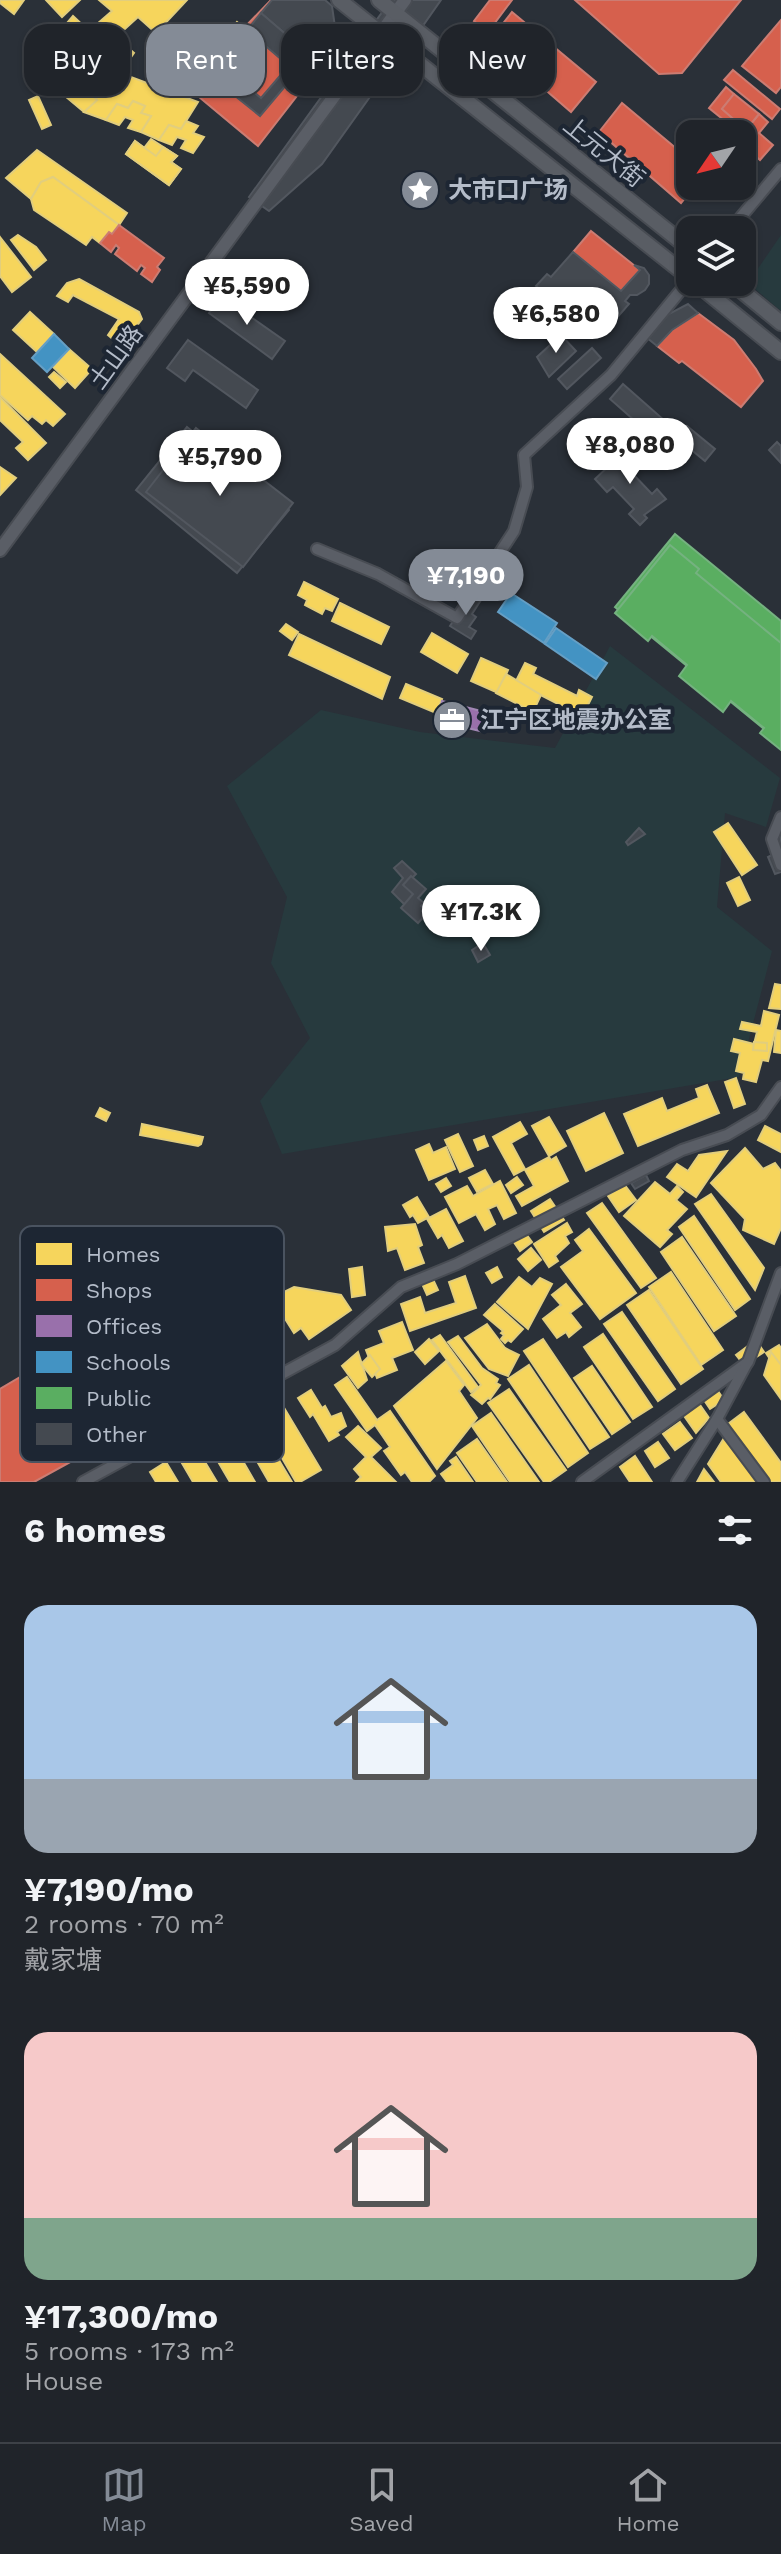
<!DOCTYPE html>
<meta charset="utf-8">
<style>
body{margin:0;font-family:"Work Sans","Noto Sans SC",sans-serif;background:#282c32;color:#f1f3f6;height:100vh;display:flex;flex-direction:column;font-size:30px;white-space:nowrap}
*{box-sizing:border-box;margin:0}
p{font-size:26px;color:#a2a4a8}
.icon{flex:none;width:44px;height:44px;fill:none;stroke:currentColor;stroke-width:2;stroke-linecap:round;stroke-linejoin:round}
.map{position:relative;height:1482px;overflow:hidden}
.details{display:flex;flex-direction:column;background:#20242a;flex:1}
.details>*{flex:none}
.hud{position:absolute;left:24px;top:24px;width:734px;height:72px;display:flex;gap:16px}
.needle{width:52px;rotate:235deg}
.controls{position:absolute;left:676px;top:120px;display:grid;gap:16px}
.controls a{display:grid;place-items:center;width:80px;height:80px;border-radius:16px;background:#20242a;box-shadow:0 2px 6px #0004,0 0 0 2px #3d4147;font-size:40px}
.price{position:absolute;translate:-50% -68px;padding:0 18px;border-radius:28px;background:#fff;color:#222;font-size:26px;line-height:52px;filter:drop-shadow(0 2px 4px #0008)}
.price::after{content:'';position:absolute;left:50%;top:48px;width:24px;height:18px;margin-left:-12px;background:inherit;clip-path:polygon(0 0,100% 0,50% 100%)}
.price.current{background:#848b96;color:#fff}
ul{padding:0;list-style:none}
li{display:grid;align-content:center;gap:16px;height:424px;padding:0 24px}
li span{display:grid;place-items:center;height:248px;border-radius:24px;color:#555}
li>.icon{margin-inline-start:auto}
span .icon{width:144px;height:144px;fill:#fffc;stroke-width:1}
li b{font-size:34px}
h2{display:flex;justify-content:space-between;align-items:center;height:96px;padding:0 24px;font-size:34px}
.chip{padding:0 28px;border-radius:24px;background:#20242a;box-shadow:0 2px 6px #0004,0 0 0 2px #3d4147;font-size:28px;line-height:72px}
.chip.current{background:#848b96;color:#fff}
.tab-bar{display:flex;justify-content:space-around;align-items:center;height:112px;border-top:2px solid #3d4147;background:#20242a;font-size:22px;color:#a2a4a8}
.tab-bar a{display:grid;justify-items:center;gap:4px}
.tab-bar .current{color:#848b96}
.map>svg:first-child{display:block}
</style>
<div class="map">
<svg width="781" height="1482" viewBox="0 0 781 1482">
<rect width="100%" height="100%" fill="#2a3038"/>
<g fill="#273a3e">
<polygon points="781,235 781,311 748,283"/>
<polygon points="610,646 780,778 766,827 725,813 717,907 772,951 739,1077 282,1154 260,1101 310,1038 271,963 287,897 227,786 321,710 420,732 555,748"/>
</g>
<g fill="#f6d55c" stroke="#e2ce7d" stroke-width="2">
<polygon points="0,0 24,0 14,14 0,3"/>
<polygon points="46,0 80,0 62,17"/>
<polygon points="99,0 187,0 156,33 138,17 116,37 134,53 120,73 198,102 181,129 169,125 159,140 141,132 151,116 141,113 145,106 133,101 128,108 117,104 106,120 84,112 97,100 94,97 99,92 69,67 60,74 57,72 47,81 39,56 73,16 89,31 112,11"/>
<polygon points="237,22 289,66 268,90 218,48 220,46 214,41 226,27 230,30"/>
<polygon points="69,67 99,92 94,97 97,100 84,112 47,81 57,72 60,74"/>
<polygon points="38,96 51,125 42,129 29,100"/>
<polygon points="133,101 145,106 141,113 151,116 141,132 128,128 133,120 125,117 119,125 106,120 117,104 128,108"/>
<polygon points="186,121 198,126 193,133 204,137 193,153 181,148 186,140 177,137 172,145 159,140 169,125 181,129"/>
<polygon points="151,139 177,156 171,162 181,169 169,185 126,154 135,141 144,148"/>
<polygon points="135,141 156,156 163,147 177,156 171,162 181,169 169,185 126,154"/>
<polygon points="37,150 127,213 119,225 53,177 41,182 31,199 6,178"/>
<polygon points="53,177 119,225 112,234 109,232 100,243 92,237 86,245 34,210 31,199 41,182"/>
<polygon points="18,235 36,247 46,260 34,270 11,240"/>
<polygon points="0,237 31,277 12,292 0,276"/>
<polygon points="79,279 139,312 142,319 121,346 108,335 119,319 73,295 68,302 57,296 67,283"/>
<polygon points="30,312 54,334 37,352 13,330"/>
<polygon points="69,349 92,369 75,388 53,367"/>
<polygon points="0,354 65,414 53,426 46,420 42,424 32,416 28,420 0,395"/>
<polygon points="54,372 66,382 60,388 49,377"/>
<polygon points="0,397 46,443 28,460 16,448 23,442 0,420"/>
<polygon points="0,467 16,478 0,495"/>
<polygon points="304,582 338,599 332,611 325,608 322,614 305,605 307,600 298,595"/>
<polygon points="340,603 389,627 381,644 332,621"/>
<polygon points="286,624 298,632 292,640 280,631"/>
<polygon points="432,633 468,654 457,673 421,652"/>
<polygon points="299,634 390,677 382,699 289,655"/>
<polygon points="481,658 508,670 498,693 471,681"/>
<polygon points="525,663 536,668 533,674 577,696 579,690 592,697 581,719 569,713 570,710 527,688 526,691 514,685"/>
<polygon points="506,674 541,695 533,712 496,693"/>
<polygon points="406,684 442,699 436,713 400,698"/>
<polygon points="728,823 757,865 742,875 714,832"/>
<polygon points="739,877 750,900 738,906 727,883"/>
<polygon points="775,984 781,985 781,1009 769,1008"/>
<polygon points="764,1011 779,1015 768,1061 762,1060 756,1082 743,1079 744,1073 736,1071 740,1053 731,1051 734,1039 754,1044 757,1032 740,1029 742,1022 761,1026"/>
<polygon points="776,1030 781,1031 781,1053 774,1052"/>
<polygon points="754,1042 767,1043 767,1051 753,1050"/>
<polygon points="736,1078 745,1104 734,1108 725,1082"/>
<polygon points="707,1085 719,1113 638,1146 624,1114 662,1098 667,1111 699,1098 696,1089"/>
<polygon points="100,1108 110,1113 106,1121 96,1116"/>
<polygon points="604,1113 623,1153 586,1171 567,1131"/>
<polygon points="549,1117 566,1146 549,1156 532,1126"/>
<polygon points="520,1122 527,1134 511,1143 525,1169 514,1175 493,1137"/>
<polygon points="142,1124 203,1137 201,1144 198,1146 140,1135"/>
<polygon points="765,1126 781,1134 781,1152 758,1140"/>
<polygon points="458,1134 473,1166 460,1172 445,1140"/>
<polygon points="484,1136 488,1146 478,1150 474,1140"/>
<polygon points="429,1144 433,1153 446,1147 455,1169 429,1180 416,1150"/>
<polygon points="745,1148 763,1169 775,1163 781,1171 781,1228 774,1244 743,1230 745,1219 711,1183"/>
<polygon points="727,1151 696,1197 667,1177 677,1164 688,1171 699,1155"/>
<polygon points="549,1157 551,1160 556,1157 568,1181 522,1206 516,1196 534,1186 525,1170"/>
<polygon points="485,1170 493,1184 477,1192 469,1178"/>
<polygon points="517,1177 523,1185 511,1193 506,1185"/>
<polygon points="446,1178 451,1186 441,1192 436,1184"/>
<polygon points="500,1181 516,1213 504,1219 497,1205 488,1209 495,1224 485,1230 476,1214 459,1223 445,1197 467,1186 473,1196"/>
<polygon points="655,1182 670,1194 677,1186 683,1192 676,1200 687,1209 667,1230 672,1234 660,1247 624,1216"/>
<polygon points="624,1184 636,1200 619,1212 608,1196"/>
<polygon points="711,1194 764,1268 755,1290 695,1204"/>
<polygon points="417,1197 429,1217 418,1223 413,1215 410,1217 403,1205"/>
<polygon points="550,1199 564,1220 544,1232 531,1211"/>
<polygon points="602,1203 656,1278 641,1288 587,1213"/>
<polygon points="446,1209 463,1241 449,1248 442,1235 438,1238 427,1219"/>
<polygon points="694,1216 750,1299 735,1310 679,1227"/>
<polygon points="567,1223 572,1232 565,1236 569,1243 555,1256 558,1261 549,1267 534,1244"/>
<polygon points="415,1224 422,1245 418,1247 424,1263 405,1270 397,1248 388,1251 385,1227"/>
<polygon points="521,1227 532,1242 520,1251 509,1235"/>
<polygon points="589,1229 636,1293 600,1319 561,1267 583,1251 575,1240"/>
<polygon points="682,1237 736,1316 714,1331 661,1252"/>
<polygon points="531,1248 541,1260 528,1271 518,1259"/>
<polygon points="362,1267 365,1295 352,1297 349,1269"/>
<polygon points="497,1267 502,1277 492,1283 486,1273"/>
<polygon points="671,1272 723,1350 701,1365 649,1287"/>
<polygon points="430,1273 438,1290 427,1295 419,1277"/>
<polygon points="465,1276 476,1308 410,1331 401,1304 420,1297 425,1313 456,1303 449,1282"/>
<polygon points="519,1277 532,1287 540,1278 552,1284 528,1329 497,1302"/>
<polygon points="566,1284 582,1304 570,1313 581,1327 569,1337 566,1332 557,1338 543,1319 561,1305 552,1295"/>
<polygon points="294,1287 341,1295 351,1310 309,1339 301,1328 294,1333 272,1298"/>
<polygon points="649,1290 703,1369 681,1384 627,1305"/>
<polygon points="495,1304 523,1329 511,1342 508,1340 505,1343 501,1339 504,1335 501,1333 503,1331 484,1315"/>
<polygon points="622,1312 675,1389 658,1401 604,1324"/>
<polygon points="402,1322 413,1350 392,1358 397,1370 377,1378 366,1350 384,1343 379,1331"/>
<polygon points="487,1324 505,1348 519,1355 508,1376 489,1369 465,1338"/>
<polygon points="603,1334 652,1407 633,1419 584,1347"/>
<polygon points="440,1335 478,1387 471,1392 432,1340"/>
<polygon points="458,1336 482,1368 498,1379 496,1383 500,1385 490,1399 488,1398 482,1404 471,1395 481,1385 448,1342"/>
<polygon points="429,1339 439,1351 425,1364 415,1352"/>
<polygon points="543,1339 609,1437 590,1449 524,1351"/>
<polygon points="756,1340 764,1352 744,1365 736,1355"/>
<polygon points="779,1345 781,1348 781,1376 766,1353"/>
<polygon points="358,1352 367,1380 358,1388 342,1366"/>
<polygon points="771,1352 781,1365 781,1399 764,1375"/>
<polygon points="370,1355 380,1369 372,1377 361,1364"/>
<polygon points="446,1361 464,1385 459,1391 477,1418 437,1469 394,1406"/>
<polygon points="529,1365 588,1453 568,1467 508,1379"/>
<polygon points="592,1366 630,1422 612,1434 574,1378"/>
<polygon points="347,1377 377,1420 390,1411 435,1476 429,1482 412,1482 405,1472 401,1475 384,1451 390,1447 375,1425 367,1431 335,1385"/>
<polygon points="716,1388 724,1400 710,1409 702,1397"/>
<polygon points="509,1389 566,1470 549,1482 544,1482 488,1403"/>
<polygon points="311,1390 322,1408 325,1406 331,1417 341,1413 346,1426 337,1432 339,1435 329,1441 313,1414 310,1417 298,1398"/>
<polygon points="280,1401 321,1470 300,1482 296,1482 257,1415"/>
<polygon points="698,1402 709,1418 696,1433 682,1413"/>
<polygon points="744,1412 781,1463 781,1482 764,1482 724,1427"/>
<polygon points="491,1413 539,1482 510,1482 472,1426"/>
<polygon points="252,1415 292,1482 269,1482 236,1425"/>
<polygon points="680,1422 692,1438 675,1450 663,1434"/>
<polygon points="358,1426 381,1448 371,1457 396,1482 356,1482 361,1477 354,1469 366,1457 346,1437"/>
<polygon points="225,1430 255,1482 230,1482 206,1441"/>
<polygon points="724,1438 757,1482 721,1482 708,1464"/>
<polygon points="477,1439 507,1482 477,1482 457,1453"/>
<polygon points="658,1442 669,1458 655,1467 645,1451"/>
<polygon points="196,1447 217,1482 193,1482 179,1458"/>
<polygon points="635,1456 652,1482 630,1482 620,1467"/>
<polygon points="456,1457 473,1482 447,1482 441,1474 453,1465 450,1461"/>
<polygon points="166,1462 178,1482 156,1482 150,1472"/>
<polygon points="704,1469 714,1482 697,1482"/>
</g>
<g fill="#d6604d" stroke="#cc7c72" stroke-width="2">
<polygon points="271,0 308,0 334,22 335,47 258,146 187,87"/>
<polygon points="490,0 512,0 488,32 474,21"/>
<polygon points="575,0 741,0 682,73 659,74"/>
<polygon points="512,12 596,82 571,112 489,41"/>
<polygon points="781,20 781,87 776,93 742,66"/>
<polygon points="733,70 780,109 772,119 724,80"/>
<polygon points="726,87 734,94 722,109 746,130 759,114 768,122 759,133 773,145 760,160 752,153 757,147 709,108"/>
<polygon points="734,94 759,114 746,130 722,109"/>
<polygon points="622,103 690,160 690,186 695,186 681,203 599,132"/>
<polygon points="119,225 164,258 157,267 160,270 152,282 141,274 145,268 141,265 137,271 115,254 119,248 116,245 111,252 100,243 109,232 112,234"/>
<polygon points="591,231 640,270 621,291 573,252"/>
<polygon points="698,313 734,340 756,369 763,381 741,407 682,361 679,363 657,346 672,330"/>
<polygon points="44,1363 67,1380 103,1444 34,1482 0,1482 0,1389"/>
</g>
<polygon fill="#9970ab" stroke="#a187b4" stroke-width="2" points="442,701 485,712 480,731 438,721"/>
<g fill="#4393c3" stroke="#659fc5" stroke-width="2">
<polygon points="54,334 69,349 47,372 32,358"/>
<polygon points="511,593 557,623 544,643 498,612"/>
<polygon points="556,628 607,663 596,679 545,644"/>
</g>
<g fill="#5aae61" stroke="#75b280" stroke-width="2">
<polygon points="675,534 781,621 781,743 615,607"/>
<polygon points="670,545 699,569 696,573 781,643 781,750 760,733 764,728 731,701 723,712 679,676 687,665 652,636 648,641 615,613"/>
</g>
<g fill="#444950" stroke="#52575f" stroke-width="2">
<polygon points="272,0 325,0 332,6 335,27 260,116 209,75 219,63 261,98 303,49 261,13"/>
<polygon points="391,0 441,0 408,47 375,22"/>
<polygon points="261,13 303,49 289,66 247,30"/>
<polygon points="351,56 382,80 322,164 269,211 249,197"/>
<polygon points="573,252 621,291 640,270 634,265 644,268 649,275 649,284 645,290 637,295 630,295 625,301 629,304 600,337 536,286 547,274 551,277"/>
<polygon points="221,296 285,341 272,359 209,313"/>
<polygon points="688,304 698,313 672,330 657,346 646,337 663,317"/>
<polygon points="561,335 576,351 549,377 537,357"/>
<polygon points="188,340 258,390 246,408 193,370 185,381 167,368"/>
<polygon points="592,348 601,358 567,389 558,379"/>
<polygon points="623,384 673,428 660,443 610,399"/>
<polygon points="687,426 715,449 705,461 677,438"/>
<polygon points="187,427 289,510 237,573 136,490"/>
<polygon points="196,428 293,503 243,567 146,492"/>
<polygon points="777,442 781,446 781,463 769,450"/>
<polygon points="628,448 641,462 631,472 652,494 657,489 666,499 644,515 647,518 640,525 629,514 634,509 613,487 607,492 595,479"/>
<polygon points="471,594 481,600 472,614 476,617 469,627 476,631 471,639 450,626"/>
<polygon points="639,828 645,834 628,845 626,842"/>
<polygon points="779,834 781,838 781,872 775,874 768,857 776,853 768,839"/>
<polygon points="402,861 416,874 408,882 413,887 410,891 418,897 408,908 392,892 403,878 394,868"/>
<polygon points="411,876 426,889 418,898 424,903 421,906 428,912 418,923 401,908 413,894 403,885"/>
<polygon points="483,943 490,955 478,962 472,950"/>
<polygon points="646,1175 649,1181 635,1189 631,1183"/>
</g>
<g fill="none" stroke-linecap="round" stroke-linejoin="round">
<g stroke="#484c53" stroke-width="14">
<g id="minor">
<polyline points="730,230 781,169"/>
<polyline points="317,549 378,574 457,618 514,531 527,487 524,455 611,375 690,279"/>
<polyline points="781,817 772,839 781,865"/>
<polyline points="717,1419 764,1482"/>
<polyline points="83,1482 335,1345 401,1287 457,1264 682,1150 727,1135 761,1115 781,1087"/>
<polyline points="582,1482 748,1362 781,1273"/>
<polyline points="677,1482 717,1419 747,1363"/>
</g>
</g>
<g stroke="#484c53" stroke-width="16">
<polyline id="tertiary" points="0,550 405,0"/>
</g>
<g stroke="#484c53" stroke-width="18">
<g id="secondary">
<polyline points="339,0 690,278"/>
<polyline points="379,0 690,249"/>
<polyline points="695,282 781,352"/>
<polyline points="731,282 781,323"/>
</g>
</g>
<use href="#minor" stroke="#5a5e66" stroke-width="10"/>
<use href="#tertiary" stroke="#5a5e66" stroke-width="12"/>
<use href="#secondary" stroke="#595d64" stroke-width="14"/>
</g>
<defs>
<g id="sight-disc" transform="scale(2)"><circle r="9.5" fill="#848b96" stroke="#1d2633"/><path d="M0-6L1.8-2.2L6-1.7L2.9 1.2L3.7 5.4L0 3.3L-3.7 5.4L-2.9 1.2L-6-1.7L-1.8-2.2Z" fill="#fff"/></g>
<g id="office-disc" transform="scale(2)"><circle r="9.5" fill="#848b96" stroke="#1d2633"/><path d="M-6-3h4V-5.5h4V-3h4V5H-6ZM-1-4.5V-3h2v-1.5ZM-6 0V1H6V0Z" fill="#fff"/></g>
</defs>
<g fill-rule="evenodd">
<use href="#sight-disc" x="420" y="190"/>
<use href="#office-disc" x="452" y="720"/>
</g>
<g text-anchor="middle" stroke-width="8" stroke-linejoin="round" paint-order="stroke">
<g font-size="24" fill="#b4bcc9" stroke="#1d2633">
<text transform="translate(604 152) rotate(39)" y="8">上元大街</text>
<text transform="translate(116 357) rotate(-54)" y="8">土山路</text>
</g>
<g font-size="24" font-weight="bold" fill="#b4bcc9" stroke="#1d2633" text-anchor="start">
<text x="448" y="198">大市口广场</text>
<text x="480" y="728">江宁区地震办公室</text>
</g>
</g>
<rect x="20" y="1226" width="264" height="236" rx="12" fill="#1d2633" stroke="#4a5360" stroke-width="2"/>
<rect x="36" y="1243" width="36" height="22" fill="#f6d55c"/>
<rect x="36" y="1279" width="36" height="22" fill="#d6604d"/>
<rect x="36" y="1315" width="36" height="22" fill="#9970ab"/>
<rect x="36" y="1351" width="36" height="22" fill="#4393c3"/>
<rect x="36" y="1387" width="36" height="22" fill="#5aae61"/>
<rect x="36" y="1423" width="36" height="22" fill="#444950"/>
<g font-size="22" fill="#b4bcc9">
<text x="86" y="1262">Homes</text>
<text x="86" y="1298">Shops</text>
<text x="86" y="1334">Offices</text>
<text x="86" y="1370">Schools</text>
<text x="86" y="1406">Public</text>
<text x="86" y="1442">Other</text>
</g>
</svg>
<div class="controls">
<a><svg class="needle" viewBox="-14 -14 28 28"><path d="M0-13l5 13h-10z" fill="#e53935"/><path d="M0 13l5-13h-10z" fill="#a2a4a8"/></svg></a>
<a><svg class="icon" aria-label="layers" viewBox="0 0 24 24"><path d="M12 4l9 5-9 5-9-5zM3 14l9 5 9-5"/></svg></a>
</div>
<b class="price" style="left:247px;top:327px">¥5,590</b>
<b class="price" style="left:556px;top:355px">¥6,580</b>
<b class="price" style="left:630px;top:486px">¥8,080</b>
<b class="price" style="left:220px;top:498px">¥5,790</b>
<b class="price current" style="left:466px;top:617px">¥7,190</b>
<b class="price" style="left:481px;top:953px">¥17.3K</b>
<div class="hud">
<a class="chip">Buy</a>
<a class="chip current">Rent</a>
<a class="chip">Filters</a>
<a class="chip">New</a>
</div>
</div>
<section class="details">
<h2>6 homes<svg class="icon" aria-label="filters" viewBox="0 0 24 24"><path d="M4 7h16M4 17h16"/><circle cx="9" cy="7" r="2"/><circle cx="15" cy="17" r="2"/></svg></h2>
<ul>
<li><span style="background:linear-gradient(#a9c7e8 70%,#9aa5b1 0)"><svg class="icon" aria-label="home" viewBox="0 0 24 24"><path d="M3 11l9-7 9 7M6 9v11h12V9"/></svg></span><div><b>¥7,190/mo</b><p>2 rooms · 70 m²</p><p>戴家塘</p></div></li>
<li><span style="background:linear-gradient(#f6c9c9 75%,#7fa58c 0)"><svg class="icon" aria-label="home" viewBox="0 0 24 24"><path d="M3 11l9-7 9 7M6 9v11h12V9"/></svg></span><div><b>¥17,300/mo</b><p>5 rooms · 173 m²</p><p>House</p></div></li>
</ul>
</section>
<nav class="tab-bar">
<a class="current"><svg class="icon" aria-label="map" viewBox="0 0 24 24"><path d="M3 6l6-2 6 2 6-2v14l-6 2-6-2-6 2zM9 4v14M15 6v14"/></svg>Map</a>
<a><svg class="icon" aria-label="saved" viewBox="0 0 24 24"><path d="M7 4h10v16l-5-4-5 4z"/></svg>Saved</a>
<a><svg class="icon" aria-label="home" viewBox="0 0 24 24"><path d="M3 11l9-7 9 7M6 9v11h12V9"/></svg>Home</a>
</nav>
